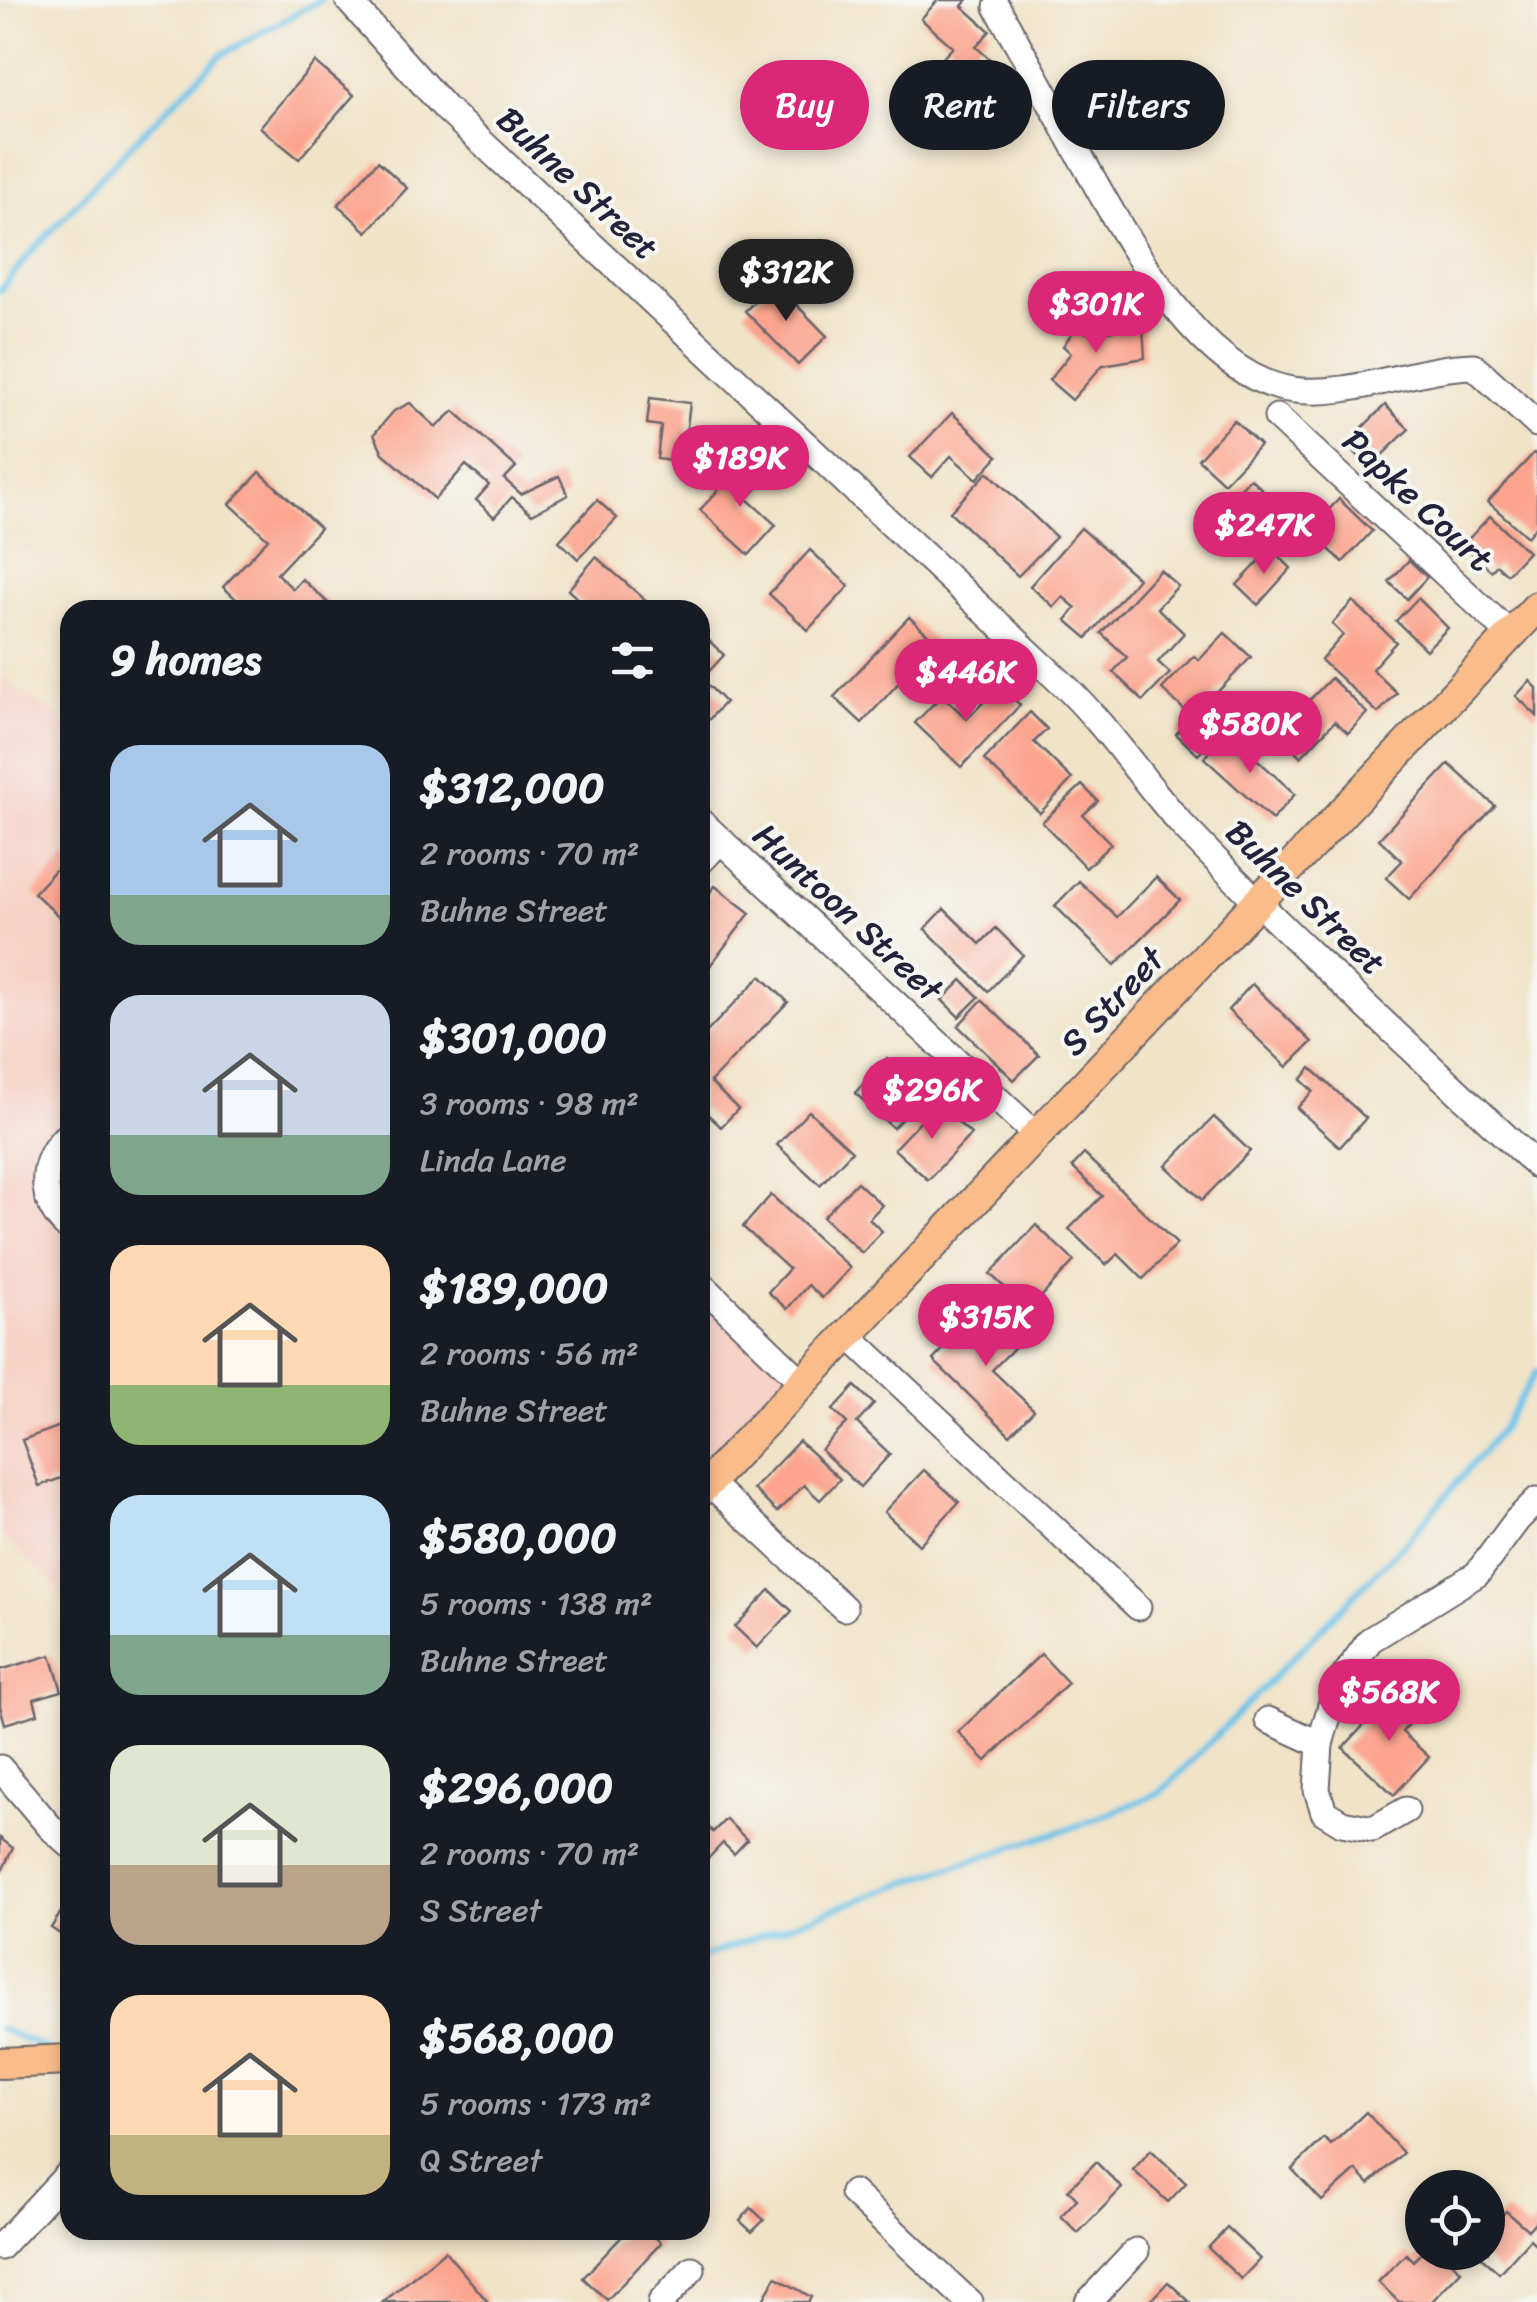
<!DOCTYPE html>
<meta charset="utf-8">
<style>
body{margin:0;font-family:Sriracha,sans-serif;background:#242831;color:#f1f3f6;height:100vh;display:flex;flex-direction:column;font-size:38px;white-space:nowrap}
*{box-sizing:border-box;margin:0}
p{font-size:32px;color:#9ea1a6}
.icon{flex:none;width:55px;height:55px;fill:none;stroke:currentColor;stroke-width:2;stroke-linecap:round;stroke-linejoin:round}
.map{position:relative;flex:1;overflow:hidden}
.side{position:absolute;left:60px;top:600px;width:650px;height:1640px;display:flex;flex-direction:column;background:#171b24;border-radius:30px;box-shadow:0 5px 15px #0003}
.side>*{flex:none}
.banner{position:absolute;left:740px;top:60px;width:645px;height:90px;display:flex;gap:20px}
.controls{position:absolute;left:1405px;top:2170px;display:grid;gap:20px}
.controls a{display:grid;place-items:center;width:100px;height:100px;border-radius:50%;background:#171b24;box-shadow:0 5px 15px #0003;font-size:50px}
.price{position:absolute;translate:-50% -85px;padding:0 22px;border-radius:35px;background:#db2777;color:#fff;font-size:32px;line-height:65px;filter:drop-shadow(0 2px 5px #0008)}
.price::after{content:'';position:absolute;left:50%;top:60px;width:30px;height:22px;margin-left:-15px;background:inherit;clip-path:polygon(0 0,100% 0,50% 100%)}
.price.selected{background:#222;color:#fff}
ul{padding:0;list-style:none}
li{display:flex;align-items:center;gap:30px;height:250px;padding:0 50px}
li span{display:grid;place-items:center;flex:none;width:280px;height:200px;border-radius:30px;color:#555}
li>.icon{margin-inline-start:auto}
span .icon{width:120px;height:120px;fill:#fffc;stroke-width:1}
li b{font-size:42px}
h2{display:flex;justify-content:space-between;align-items:center;height:120px;padding:0 50px;font-size:42px}
.chip{padding:0 35px;border-radius:45px;background:#171b24;box-shadow:0 5px 15px #0003;font-size:35px;line-height:90px}
.chip.selected{background:#db2777;color:#fff}
.map>svg:first-child{display:block}
</style>
<div class="map">
<svg width="1537" height="2302" viewBox="0 0 1537 2302">
<rect width="100%" height="100%" fill="#f6f6f2"/>
<filter id="ink" filterUnits="userSpaceOnUse"><feTurbulence type="fractalNoise" baseFrequency=".01" numOctaves="2"/><feDisplacementMap in="SourceGraphic" scale="20" xChannelSelector="R" yChannelSelector="G"/><feConvolveMatrix kernelMatrix="1 2 1 2 8 2 1 2 1" color-interpolation-filters="sRGB"/></filter>
<filter id="wash" filterUnits="userSpaceOnUse"><feTurbulence type="fractalNoise" baseFrequency=".0048" numOctaves="4" result="noise"/><feDisplacementMap in="SourceGraphic" scale="40" xChannelSelector="R" yChannelSelector="G"/><feGaussianBlur stdDeviation="2.25" result="paint"/><feColorMatrix in="noise" values="0 0 0 0 0 0 0 0 0 0 0 0 0 0 0 0 0 1.4 0 .05"/><feComposite in="paint" operator="in"/></filter>
<g filter="url(#wash)">
<rect width="100%" height="100%" fill="#f0e3c8"/>
<g fill="#f6d1c5">
<polygon points="0,676 70,723 70,1599 0,1534"/>
<polygon points="700,1283 802,1382 700,1491"/>
</g>
<g fill="none" stroke-linecap="round" stroke-linejoin="round">
<g stroke="#6cc3e9" stroke-width="6">
<polyline points="0,291 27,257 129,147 221,55 321,0"/>
<polyline points="700,1958 924,1876 1089,1822 1161,1792 1409,1539 1502,1429 1537,1371"/>
<polyline points="0,2028 46,2049"/>
</g>
</g>
<g id="blocks">
<g fill="#fca48e">
<polygon points="938,0 967,0 962,6 990,31 976,47 993,62 971,87 941,60 953,47 921,19"/>
<polygon points="315,62 354,95 299,159 260,127"/>
<polygon points="378,161 407,188 367,232 338,205"/>
<polygon points="774,282 827,336 798,365 745,311"/>
<polygon points="1077,326 1087,333 1143,327 1145,358 1103,365 1072,400 1049,380 1071,353 1063,346"/>
<polygon points="650,398 690,403 686,434 717,438 713,467 657,459 661,426 647,424"/>
<polygon points="410,403 436,427 454,411 516,467 504,479 521,494 559,476 568,495 532,514 512,497 494,517 476,500 489,485 466,465 435,499 383,453 374,434 394,411"/>
<polygon points="1385,405 1409,429 1370,467 1346,444"/>
<polygon points="952,413 998,456 977,479 951,456 932,477 910,457"/>
<polygon points="1234,420 1260,445 1224,483 1198,459"/>
<polygon points="1534,453 1537,455 1537,525 1527,537 1488,502"/>
<polygon points="745,461 765,479 747,499 776,525 749,555 700,510"/>
<polygon points="260,472 320,528 277,574 293,589 302,579 336,610 248,610 223,587 268,539 230,504"/>
<polygon points="988,472 1056,537 1018,576 950,512"/>
<polygon points="1250,478 1281,507 1247,544 1216,515"/>
<polygon points="1339,499 1372,531 1343,562 1309,531"/>
<polygon points="597,500 617,518 578,559 559,541"/>
<polygon points="1490,516 1528,552 1507,574 1497,565 1491,571 1463,545"/>
<polygon points="1081,528 1138,578 1087,638 1066,620 1076,608 1063,597 1054,607 1030,586"/>
<polygon points="1271,549 1291,568 1258,605 1237,585"/>
<polygon points="810,550 849,586 808,630 769,594"/>
<polygon points="596,557 657,610 590,610 568,590"/>
<polygon points="1409,560 1427,577 1407,599 1389,582"/>
<polygon points="1160,570 1178,586 1157,608 1184,633 1158,662 1170,673 1143,701 1113,672 1127,657 1101,633"/>
<polygon points="1418,598 1448,628 1426,650 1396,621"/>
<polygon points="1353,601 1396,642 1372,669 1397,693 1378,713 1321,660 1343,635 1332,624"/>
<polygon points="909,617 936,642 862,723 834,697"/>
<polygon points="700,632 724,655 702,679 725,702 700,729"/>
<polygon points="1225,633 1251,657 1208,702 1229,722 1198,755 1176,734 1192,717 1162,689 1194,656 1199,660"/>
<polygon points="1331,678 1367,713 1348,733 1335,721 1301,757 1277,733"/>
<polygon points="1530,681 1537,688 1537,716 1516,696"/>
<polygon points="1000,685 1020,705 961,767 915,723 942,695 967,719"/>
<polygon points="1030,712 1047,729 1034,742 1072,779 1040,813 984,760"/>
<polygon points="1227,732 1295,794 1272,820 1204,758"/>
<polygon points="1449,764 1495,806 1409,899 1386,878 1402,861 1379,839"/>
<polygon points="1082,785 1098,801 1083,815 1111,844 1086,868 1042,822"/>
<polygon points="70,854 70,927 34,893"/>
<polygon points="1156,877 1180,900 1115,965 1055,906 1079,881 1117,917"/>
<polygon points="715,886 750,913 700,979 700,906"/>
<polygon points="944,909 980,944 996,928 1023,955 988,991 925,929"/>
<polygon points="761,976 788,1002 710,1082 738,1109 721,1127 700,1107 700,1039"/>
<polygon points="962,980 979,997 959,1017 942,1000"/>
<polygon points="1252,984 1312,1042 1287,1067 1228,1010"/>
<polygon points="982,1000 1039,1055 1014,1080 958,1026"/>
<polygon points="887,1058 925,1094 893,1128 855,1093"/>
<polygon points="1311,1068 1366,1118 1340,1147 1297,1108 1313,1091 1301,1080"/>
<polygon points="937,1103 971,1134 928,1180 894,1149"/>
<polygon points="809,1111 852,1151 820,1185 777,1145"/>
<polygon points="1214,1117 1250,1151 1202,1200 1166,1166"/>
<polygon points="1084,1154 1177,1244 1143,1279 1118,1254 1106,1265 1069,1229 1102,1196 1072,1167"/>
<polygon points="857,1182 882,1205 869,1219 882,1231 862,1253 823,1217"/>
<polygon points="771,1195 850,1268 822,1298 808,1285 787,1309 768,1292 789,1269 743,1227"/>
<polygon points="1036,1225 1074,1261 1029,1310 990,1274"/>
<polygon points="980,1311 991,1321 997,1315 1023,1339 992,1370 1034,1410 1010,1435 933,1360"/>
<polygon points="855,1386 874,1404 857,1423 890,1454 860,1487 821,1450 847,1423 833,1410"/>
<polygon points="66,1424 70,1435 70,1475 39,1486 22,1440"/>
<polygon points="799,1441 840,1479 820,1500 804,1485 777,1512 753,1489"/>
<polygon points="924,1470 959,1502 919,1545 884,1512"/>
<polygon points="770,1590 792,1611 757,1648 735,1627"/>
<polygon points="1041,1654 1068,1683 986,1761 958,1732"/>
<polygon points="51,1655 62,1691 34,1699 38,1714 5,1724 0,1706 0,1670"/>
<polygon points="1396,1690 1420,1712 1402,1732 1429,1757 1394,1795 1343,1748"/>
<polygon points="700,1819 713,1832 726,1819 747,1840 734,1854 723,1843 700,1867"/>
<polygon points="0,1838 13,1848 0,1875"/>
<polygon points="70,1898 70,1941 51,1928"/>
<polygon points="1366,2112 1403,2153 1369,2184 1356,2170 1322,2201 1292,2169 1324,2138 1331,2145"/>
<polygon points="1151,2150 1186,2183 1168,2202 1133,2170"/>
<polygon points="1096,2162 1122,2188 1078,2233 1061,2216 1077,2199 1068,2190"/>
<polygon points="751,2208 764,2220 752,2232 740,2221"/>
<polygon points="1506,2211 1528,2230 1537,2220 1537,2246 1530,2239 1499,2273 1476,2252 1488,2252 1488,2231"/>
<polygon points="1227,2228 1260,2259 1241,2279 1208,2248"/>
<polygon points="628,2230 648,2230 661,2243 607,2300 583,2278"/>
<polygon points="445,2251 488,2302 383,2302"/>
<polygon points="1422,2252 1442,2252 1461,2271 1431,2302 1399,2302 1378,2282 1406,2254 1413,2261"/>
<polygon points="776,2277 811,2297 808,2302 762,2302"/>
<polygon points="1168,2282 1190,2302 1149,2302"/>
</g>
</g>
</g>
<g filter="url(#ink)">
<use href="#blocks" fill-opacity="0" stroke="#6a666c" stroke-width="2.5"/>
<g fill="none" stroke-linecap="round" stroke-linejoin="round">
<g stroke="#6a666c" stroke-width="29">
<g id="minor">
<path d="M348,0L445,108L1067,688C1111,731 1144,783 1185,828C1297,946 1419,1054 1537,1166"/>
<path d="M997,7C1023,54 1049,100 1075,147C1119,225 1195,376 1293,390C1350,398 1415,367 1474,366L1537,424"/>
<polyline points="1277,417 1511,635"/>
<polyline points="700,821 1037,1136"/>
<polyline points="700,862 721,840"/>
<path d="M70,1133C37,1159 38,1203 70,1229"/>
<polyline points="700,1283 802,1382"/>
<polyline points="848,1335 1138,1607"/>
<polyline points="708,1482 844,1608"/>
<polyline points="1268,1720 1320,1744"/>
<polyline points="0,1768 51,1828 70,1845"/>
<polyline points="1406,1810 1373,1829 1342,1823 1324,1812 1317,1790 1320,1744 1336,1688 1370,1640 1477,1574 1517,1520 1537,1500"/>
<polyline points="853,2193 969,2302"/>
<polyline points="0,2247 70,2172"/>
<polyline points="661,2302 692,2269"/>
<polyline points="1088,2302 1136,2251"/>
</g>
</g>
<g stroke="#6a666c" stroke-width="34">
<g id="major">
<polyline points="700,1491 1537,607"/>
<polyline points="0,2063 70,2060"/>
</g>
</g>
<use href="#minor" stroke="#fff" stroke-width="25"/>
<use href="#major" stroke="#f9bc8a" stroke-width="30"/>
</g>
</g>
<g text-anchor="middle" stroke-width="8" stroke-linejoin="round" paint-order="stroke">
<g font-size="35" fill="#22223b" stroke="#f6f6f2">
<text transform="translate(578 183) rotate(43)" y="12">Buhne Street</text>
<text transform="translate(1418 500) rotate(43)" y="12">Papke Court</text>
<text transform="translate(1306 897) rotate(44)" y="12">Buhne Street</text>
<text transform="translate(848 912) rotate(43)" y="12">Huntoon Street</text>
<text transform="translate(1112 1001) rotate(-47)" y="12">S Street</text>
</g>
</g>
</svg>
<div class="controls">
<a><svg class="icon" aria-label="locate" viewBox="0 0 24 24"><circle cx="12" cy="12" r="6"/><path d="M12 2v4M12 18v4M2 12h4M18 12h4"/></svg></a>
</div>
<b class="price selected" style="left:786px;top:324px">$312K</b>
<b class="price" style="left:1096px;top:356px">$301K</b>
<b class="price" style="left:740px;top:510px">$189K</b>
<b class="price" style="left:1264px;top:577px">$247K</b>
<b class="price" style="left:966px;top:724px">$446K</b>
<b class="price" style="left:1250px;top:776px">$580K</b>
<b class="price" style="left:932px;top:1142px">$296K</b>
<b class="price" style="left:986px;top:1369px">$315K</b>
<b class="price" style="left:1389px;top:1744px">$568K</b>
<div class="banner">
<a class="chip selected">Buy</a>
<a class="chip">Rent</a>
<a class="chip">Filters</a>
</div>
<section class="side">
<h2>9 homes<svg class="icon" aria-label="filters" viewBox="0 0 24 24"><path d="M4 7h16M4 17h16"/><circle cx="9" cy="7" r="2"/><circle cx="15" cy="17" r="2"/></svg></h2>
<ul>
<li><span style="background:linear-gradient(#a9c7e8 75%,#7fa58c 0)"><svg class="icon" aria-label="home" viewBox="0 0 24 24"><path d="M3 11l9-7 9 7M6 9v11h12V9"/></svg></span><div><b>$312,000</b><p>2 rooms · 70 m²</p><p>Buhne Street</p></div></li>
<li><span style="background:linear-gradient(#c9d6e8 70%,#7fa58c 0)"><svg class="icon" aria-label="home" viewBox="0 0 24 24"><path d="M3 11l9-7 9 7M6 9v11h12V9"/></svg></span><div><b>$301,000</b><p>3 rooms · 98 m²</p><p>Linda Lane</p></div></li>
<li><span style="background:linear-gradient(#ffd9b3 70%,#8fb573 0)"><svg class="icon" aria-label="home" viewBox="0 0 24 24"><path d="M3 11l9-7 9 7M6 9v11h12V9"/></svg></span><div><b>$189,000</b><p>2 rooms · 56 m²</p><p>Buhne Street</p></div></li>
<li><span style="background:linear-gradient(#bfe0f5 70%,#7fa58c 0)"><svg class="icon" aria-label="home" viewBox="0 0 24 24"><path d="M3 11l9-7 9 7M6 9v11h12V9"/></svg></span><div><b>$580,000</b><p>5 rooms · 138 m²</p><p>Buhne Street</p></div></li>
<li><span style="background:linear-gradient(#dfe7d0 60%,#b9a48a 0)"><svg class="icon" aria-label="home" viewBox="0 0 24 24"><path d="M3 11l9-7 9 7M6 9v11h12V9"/></svg></span><div><b>$296,000</b><p>2 rooms · 70 m²</p><p>S Street</p></div></li>
<li><span style="background:linear-gradient(#ffd9b3 70%,#c2b280 0)"><svg class="icon" aria-label="home" viewBox="0 0 24 24"><path d="M3 11l9-7 9 7M6 9v11h12V9"/></svg></span><div><b>$568,000</b><p>5 rooms · 173 m²</p><p>Q Street</p></div></li>
</ul>
</section>
</div>
